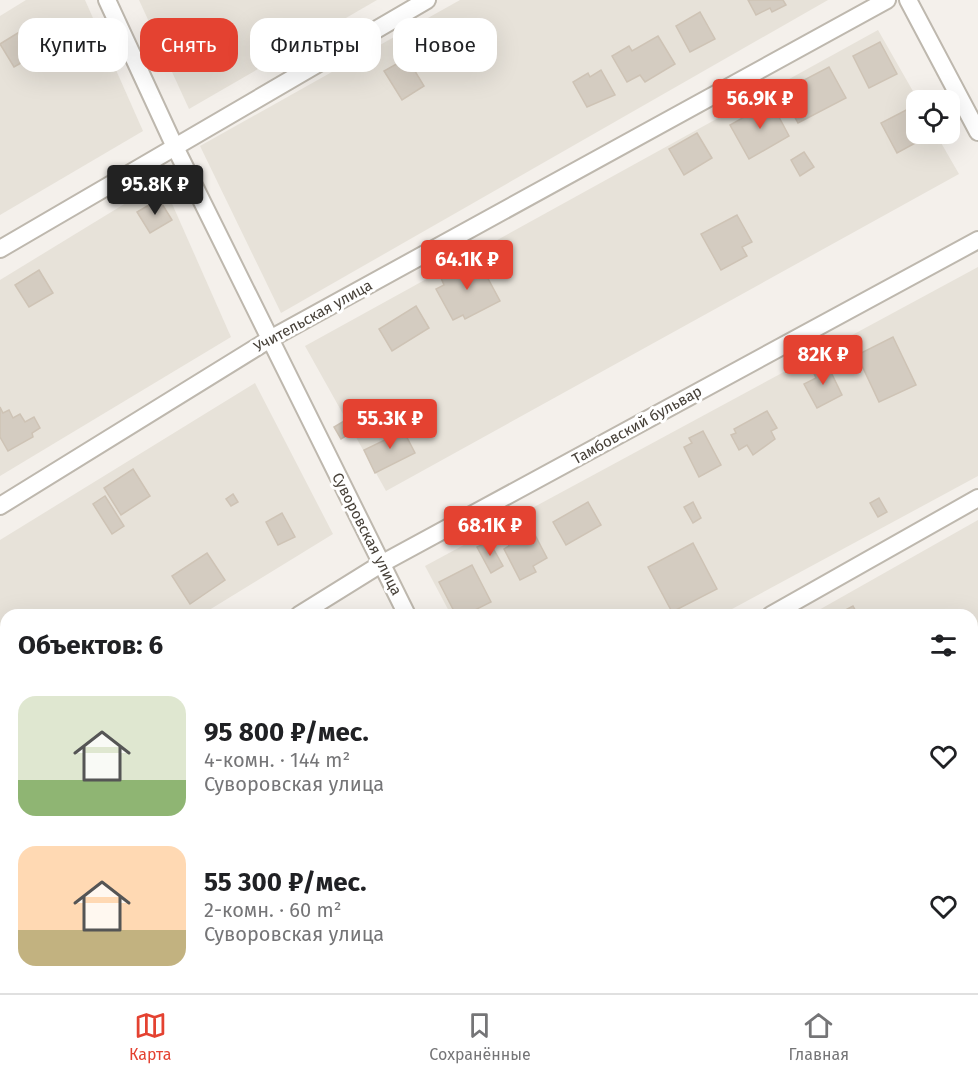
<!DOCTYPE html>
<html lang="ru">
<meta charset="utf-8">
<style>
body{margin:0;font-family:"Fira Sans",sans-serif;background:#f2f2f2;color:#202124;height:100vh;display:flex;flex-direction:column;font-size:22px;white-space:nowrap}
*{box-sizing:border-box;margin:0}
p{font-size:20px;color:#757577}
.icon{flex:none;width:33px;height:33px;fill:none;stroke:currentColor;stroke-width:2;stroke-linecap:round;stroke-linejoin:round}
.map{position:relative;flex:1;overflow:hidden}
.details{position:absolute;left:0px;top:609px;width:978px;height:384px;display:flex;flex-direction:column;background:#fff;border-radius:18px 18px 0 0;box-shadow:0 6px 24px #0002}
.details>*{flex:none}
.top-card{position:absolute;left:18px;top:18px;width:600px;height:54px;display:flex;gap:12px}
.fabs{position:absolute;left:906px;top:90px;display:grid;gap:12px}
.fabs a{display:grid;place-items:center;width:54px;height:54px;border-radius:12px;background:#fff;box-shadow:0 6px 24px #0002;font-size:30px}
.price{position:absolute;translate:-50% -51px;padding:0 14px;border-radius:6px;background:#e44231;color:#fff;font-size:20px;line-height:39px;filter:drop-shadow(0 2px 3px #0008)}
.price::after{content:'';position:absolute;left:50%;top:36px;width:18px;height:14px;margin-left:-9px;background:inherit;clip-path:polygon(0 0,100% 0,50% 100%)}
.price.active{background:#222;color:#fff}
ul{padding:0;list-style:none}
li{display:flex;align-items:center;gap:18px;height:150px;padding:0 18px}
li span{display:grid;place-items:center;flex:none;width:168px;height:120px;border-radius:18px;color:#555}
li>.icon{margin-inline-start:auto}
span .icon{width:72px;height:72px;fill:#fffc;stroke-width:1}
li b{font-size:26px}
h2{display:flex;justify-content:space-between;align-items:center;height:72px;padding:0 18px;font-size:26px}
.tag{padding:0 21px;border-radius:18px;background:#fff;box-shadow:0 6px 24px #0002;font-size:21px;line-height:54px}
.tag.active{background:#e44231;color:#fff}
.tab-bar{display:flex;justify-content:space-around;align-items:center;height:84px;border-top:2px solid #e0e0e0;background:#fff;font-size:16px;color:#757577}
.tab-bar a{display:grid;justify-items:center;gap:3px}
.tab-bar .active{color:#e44231}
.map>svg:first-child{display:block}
</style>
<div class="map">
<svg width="978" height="993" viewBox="0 0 978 993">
<rect width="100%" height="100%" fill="#f4f0eb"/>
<g fill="#e7e2d9">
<polygon points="26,0 85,0 143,131 0,215 0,16"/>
<polygon points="139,0 377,0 189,109"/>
<polygon points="460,0 828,0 281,313 200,146"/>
<polygon points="878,30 918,100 916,134 936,134 959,174 386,491 305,346"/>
<polygon points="162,181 231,337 0,476 0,280"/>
<polygon points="978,267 978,476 721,615 451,615 425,566"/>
<polygon points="255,383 333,534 201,615 6,615 6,736 0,740 0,540"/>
<polygon points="978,520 978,741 972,745 972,615 810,615"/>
<polygon points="978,780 978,983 972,987 972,783"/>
<polygon points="6,845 6,987 100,987 90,993 0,993 0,849"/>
<polygon points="174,987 541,987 531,993 164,993"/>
<polygon points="637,987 971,987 961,993 640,993"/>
</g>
<g fill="#d4ccc1" stroke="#cec3b5" stroke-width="1.5">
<polygon points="748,0 783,0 786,5 772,12 770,8 756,15"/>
<polygon points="700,12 715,39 690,52 676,26"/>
<polygon points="29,26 44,50 14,67 0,44"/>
<polygon points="658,36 675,64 645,82 640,75 627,82 612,56 629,46 632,51"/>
<polygon points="880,42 897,74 869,88 853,56"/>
<polygon points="407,58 424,86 402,100 384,71"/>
<polygon points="829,67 846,98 798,123 781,92"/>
<polygon points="601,70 615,95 587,107 573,82 588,73 590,77"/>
<polygon points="771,102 789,136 749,159 730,125"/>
<polygon points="914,106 916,134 930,135 897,153 881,123"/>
<polygon points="697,133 712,158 684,175 669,149"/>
<polygon points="804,152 814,167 800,176 791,160"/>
<polygon points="159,199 172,220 150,233 137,212"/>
<polygon points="737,215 752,242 742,247 747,256 721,270 701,234"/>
<polygon points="477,258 500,301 465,319 463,315 453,320 436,289 444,285 441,278"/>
<polygon points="39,270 53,293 29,307 15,285"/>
<polygon points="416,306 429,328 392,351 379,329"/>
<polygon points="893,337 916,385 879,402 857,355"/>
<polygon points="826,362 842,395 817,408 804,384 816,378 812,369"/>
<polygon points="0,407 3,413 9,410 13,418 20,414 25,422 34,417 40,428 32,433 33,437 8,451 0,437"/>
<polygon points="767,411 777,428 771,431 775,439 753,455 747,445 739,450 731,435 736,433 734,429"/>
<polygon points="344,421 351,433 341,439 334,427"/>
<polygon points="401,426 415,453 375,473 364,450 387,439 385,435"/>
<polygon points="703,431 721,465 699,477 684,447 692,443 689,438"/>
<polygon points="133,469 150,496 121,515 104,488"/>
<polygon points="233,494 238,502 231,506 226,499"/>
<polygon points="105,496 124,526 112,534 93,504"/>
<polygon points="879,498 887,512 878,517 870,503"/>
<polygon points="588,502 601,525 566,545 553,522"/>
<polygon points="693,502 701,518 693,523 684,507"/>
<polygon points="282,513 295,537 278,545 266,522"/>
<polygon points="534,533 547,558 533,566 536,572 520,580 504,549 509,546 507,541 518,536 520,540"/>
<polygon points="489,541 503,566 491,573 477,547"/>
<polygon points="693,543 717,589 672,612 648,567"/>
<polygon points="207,553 225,580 190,604 172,576"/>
<polygon points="472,565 491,602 465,615 456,615 439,582"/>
<polygon points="853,606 858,615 836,615"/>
<polygon points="437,987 460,987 463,993 428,993"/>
<polygon points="863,987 907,987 896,993 867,993"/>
</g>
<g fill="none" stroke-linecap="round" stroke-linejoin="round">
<g stroke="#beb8ae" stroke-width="20">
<g id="minor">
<polyline points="107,0 174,145 407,615"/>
<polyline points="908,0 978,132"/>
<polyline points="0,249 427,0"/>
<polyline points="0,506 270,339 887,0"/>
<polyline points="299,615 381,564 978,240"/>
<polyline points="771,615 978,498"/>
<polyline points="972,758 978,754"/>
<polyline points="0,800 6,796"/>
<polyline points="615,987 618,993"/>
<polyline points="139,993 148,987"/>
<polyline points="555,993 565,987"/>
</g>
</g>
<use href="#minor" stroke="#fff" stroke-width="16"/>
</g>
<g text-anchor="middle" stroke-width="6" stroke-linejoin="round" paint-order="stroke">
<g font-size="15" fill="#474139" stroke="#fff">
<text transform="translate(313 316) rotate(-29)" y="5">Учительская улица</text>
<text transform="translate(637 425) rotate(-29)" y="5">Тамбовский бульвар</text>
<text transform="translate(367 534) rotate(63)" y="5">Суворовская улица</text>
</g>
</g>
</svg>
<div class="fabs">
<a><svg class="icon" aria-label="locate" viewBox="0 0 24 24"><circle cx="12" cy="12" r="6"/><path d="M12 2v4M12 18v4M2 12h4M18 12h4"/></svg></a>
</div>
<b class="price" style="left:760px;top:130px">56.9K ₽</b>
<b class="price active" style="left:155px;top:216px">95.8K ₽</b>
<b class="price" style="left:467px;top:291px">64.1K ₽</b>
<b class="price" style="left:823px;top:386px">82K ₽</b>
<b class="price" style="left:390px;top:450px">55.3K ₽</b>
<b class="price" style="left:490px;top:557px">68.1K ₽</b>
<div class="top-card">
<a class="tag">Купить</a>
<a class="tag active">Снять</a>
<a class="tag">Фильтры</a>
<a class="tag">Новое</a>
</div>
<section class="details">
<h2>Объектов: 6<svg class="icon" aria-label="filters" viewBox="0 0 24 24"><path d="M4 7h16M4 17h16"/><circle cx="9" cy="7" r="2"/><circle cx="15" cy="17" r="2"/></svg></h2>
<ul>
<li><span style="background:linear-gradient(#dfe7d0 70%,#8fb573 0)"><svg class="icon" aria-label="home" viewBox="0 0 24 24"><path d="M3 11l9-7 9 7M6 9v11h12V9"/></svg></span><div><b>95 800 ₽/мес.</b><p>4-комн. · 144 m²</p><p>Суворовская улица</p></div><svg class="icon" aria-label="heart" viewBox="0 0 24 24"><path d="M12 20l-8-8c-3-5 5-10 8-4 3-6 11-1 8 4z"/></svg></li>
<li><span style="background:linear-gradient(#ffd9b3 70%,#c2b280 0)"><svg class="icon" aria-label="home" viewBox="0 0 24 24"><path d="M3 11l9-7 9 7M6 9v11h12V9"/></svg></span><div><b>55 300 ₽/мес.</b><p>2-комн. · 60 m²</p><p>Суворовская улица</p></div><svg class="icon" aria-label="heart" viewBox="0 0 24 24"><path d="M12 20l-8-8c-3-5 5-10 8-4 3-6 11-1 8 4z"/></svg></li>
</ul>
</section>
</div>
<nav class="tab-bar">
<a class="active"><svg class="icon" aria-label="map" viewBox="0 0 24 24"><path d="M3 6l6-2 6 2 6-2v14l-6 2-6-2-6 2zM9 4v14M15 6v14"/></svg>Карта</a>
<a><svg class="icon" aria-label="saved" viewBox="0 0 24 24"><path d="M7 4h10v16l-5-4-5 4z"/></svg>Сохранённые</a>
<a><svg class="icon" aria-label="home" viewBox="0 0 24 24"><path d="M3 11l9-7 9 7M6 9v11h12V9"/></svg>Главная</a>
</nav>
